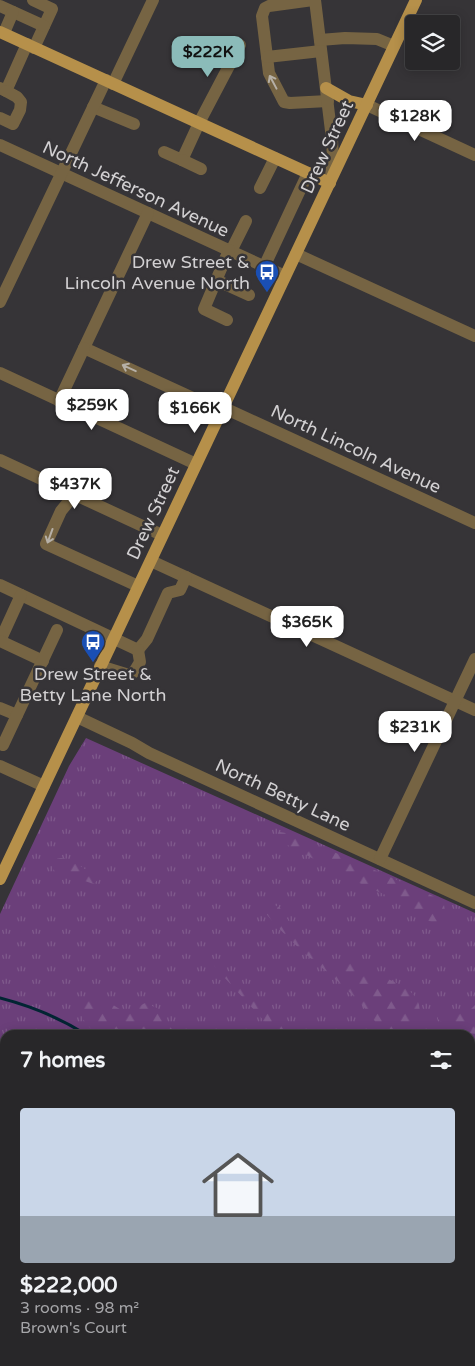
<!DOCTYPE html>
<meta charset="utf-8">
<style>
body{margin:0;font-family:"Varela Round",sans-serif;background:#343335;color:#f1f3f6;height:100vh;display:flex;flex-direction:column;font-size:19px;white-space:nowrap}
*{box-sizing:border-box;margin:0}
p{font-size:16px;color:#a5a5a8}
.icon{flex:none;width:28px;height:28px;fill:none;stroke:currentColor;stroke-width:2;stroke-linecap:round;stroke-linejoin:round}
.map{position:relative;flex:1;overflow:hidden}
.side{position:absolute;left:0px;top:1030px;width:475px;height:336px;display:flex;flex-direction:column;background:#282729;border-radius:15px 15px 0 0;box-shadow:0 2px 12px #0003,0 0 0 1px #444446}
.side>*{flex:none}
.fabs{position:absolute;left:405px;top:15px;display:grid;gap:10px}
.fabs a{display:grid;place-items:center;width:55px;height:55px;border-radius:5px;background:#282729;box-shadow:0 2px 12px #0003,0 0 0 1px #444446;font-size:25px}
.price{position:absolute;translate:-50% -42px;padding:0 11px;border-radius:10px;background:#fff;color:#222;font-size:16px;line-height:32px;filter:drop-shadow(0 1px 2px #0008)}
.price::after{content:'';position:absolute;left:50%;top:30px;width:15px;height:11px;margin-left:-8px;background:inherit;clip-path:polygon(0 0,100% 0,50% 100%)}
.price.current{background:#8bbbb9;color:#111}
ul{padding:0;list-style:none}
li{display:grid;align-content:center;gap:10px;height:265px;padding:0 20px}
li span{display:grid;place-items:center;height:155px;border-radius:5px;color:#555}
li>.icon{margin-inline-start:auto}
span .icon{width:90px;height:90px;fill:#fffc;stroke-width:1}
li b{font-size:21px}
h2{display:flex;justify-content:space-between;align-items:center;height:60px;padding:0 20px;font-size:21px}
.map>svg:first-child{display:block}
</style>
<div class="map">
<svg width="475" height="1366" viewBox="0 0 475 1366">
<defs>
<pattern id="grass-tufts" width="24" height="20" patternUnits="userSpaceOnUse" patternTransform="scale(1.25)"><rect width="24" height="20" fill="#6b3f7a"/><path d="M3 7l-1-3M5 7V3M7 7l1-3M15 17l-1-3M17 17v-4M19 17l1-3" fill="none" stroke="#7f5a8c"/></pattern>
<pattern id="forest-firs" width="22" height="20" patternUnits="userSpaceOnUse" patternTransform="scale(1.25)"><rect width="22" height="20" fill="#6b3f7a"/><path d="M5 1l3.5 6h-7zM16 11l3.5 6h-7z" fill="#7f5a8c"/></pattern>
</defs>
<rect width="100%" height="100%" fill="#363437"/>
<polygon fill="url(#grass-tufts)" points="86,738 475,913 475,1366 35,1366 24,1361 470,1361 470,1035 5,1035 5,1352 0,1350 0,914 69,766"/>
<g fill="url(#forest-firs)">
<polygon points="279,832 293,834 433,896 444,905 447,923 443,927 420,917 390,897 357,882 278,840 277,835"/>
<path d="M61,858L68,859L85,869L92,870L99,879L93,884C88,882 83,880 78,879C68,877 54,877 52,865L55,859Z"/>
<path d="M269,902L280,908L306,947L319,956L330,962L355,959C358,962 362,966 367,969C383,979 425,988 419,1014C418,1023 412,1028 408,1035H383C369,1007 344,987 321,967C300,950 280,931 263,910L264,903Z"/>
<polygon points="216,961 257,996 273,1013 304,1030 306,1035 281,1035 267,1024 214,966"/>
<polygon points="94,996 102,998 126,1013 145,1003 157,1008 176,1035 104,1035 90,1028 82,1018 81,1007 86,998"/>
<path d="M475,1005V1034C461,1032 449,1029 438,1019V1014L444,1010L469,1011Z"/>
<polygon points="0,1179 5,1179 5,1267 0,1262"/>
<polygon points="272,1361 368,1361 368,1366 270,1366"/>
</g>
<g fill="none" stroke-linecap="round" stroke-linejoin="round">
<g stroke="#022533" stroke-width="3">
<path d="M0,998C31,1006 60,1018 87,1035"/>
<polyline points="470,1273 475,1273"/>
</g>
<g stroke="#766443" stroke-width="12">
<polyline points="33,0 52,9 34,48"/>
<polyline points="313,0 269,6 265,8 262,16 269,73 284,102 290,103 328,101"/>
<polyline points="315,0 332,139 333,159 331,176"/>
<polyline points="0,6 44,26"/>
<polyline points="4,33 13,12"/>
<polyline points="320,40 345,38 377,39 394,46"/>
<polyline points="267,57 321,51"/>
<polyline points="113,84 153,0"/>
<polyline points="0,88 6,91 27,44"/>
<polyline points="367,105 475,155"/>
<polyline points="93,107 134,124"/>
<polyline points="0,118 13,124 20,110 21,102 17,97 6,91"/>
<polyline points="0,145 285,276"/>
<polyline points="164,152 182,160 199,123 240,45"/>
<polyline points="182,160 201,169"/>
<polyline points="260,188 275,158"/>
<polyline points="148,213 84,348 208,405 222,407 475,523"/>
<polyline points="231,251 246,221"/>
<polyline points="296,254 475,336"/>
<polyline points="264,267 308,173"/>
<polyline points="216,280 249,295"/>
<polyline points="0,302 106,80"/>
<polyline points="227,320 204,309 229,250"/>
<polyline points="0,373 196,464"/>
<polyline points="59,401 84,348"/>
<polyline points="0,460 162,535"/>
<polyline points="74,495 61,511 46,544 138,586"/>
<polyline points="151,561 475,710"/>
<polyline points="0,585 138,650 147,639 168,593 180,590 186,577"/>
<polyline points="0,641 21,595"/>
<polyline points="0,641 43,661"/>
<polyline points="100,666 129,675 134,672 140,662 138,650"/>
<polyline points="0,708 17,715"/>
<polyline points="77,717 132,743 149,753 475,903"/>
<polyline points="3,745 57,630"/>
<polyline points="0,766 44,786"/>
<polyline points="380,859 475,659"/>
<polyline points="470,1082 475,1083"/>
<polyline points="470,1111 475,1112"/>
<polyline points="7,1361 17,1366"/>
</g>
<g stroke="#b6904a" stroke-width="12">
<polyline points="0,32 330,183"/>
<polyline points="326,88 349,101 367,105"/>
<polyline points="0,879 416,0"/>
</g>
</g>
<defs><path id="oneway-shaft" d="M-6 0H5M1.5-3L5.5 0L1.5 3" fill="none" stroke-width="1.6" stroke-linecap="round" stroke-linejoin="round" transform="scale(1.25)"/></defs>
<g stroke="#b6b0a7">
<use href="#oneway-shaft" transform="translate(273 82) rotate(-118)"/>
<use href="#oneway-shaft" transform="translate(129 368) rotate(-155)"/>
<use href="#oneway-shaft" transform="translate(50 536) rotate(110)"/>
</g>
<defs>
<g id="bus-pin" transform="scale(1.25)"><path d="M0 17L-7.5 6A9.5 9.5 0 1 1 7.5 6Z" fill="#1a4fb4" stroke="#363437"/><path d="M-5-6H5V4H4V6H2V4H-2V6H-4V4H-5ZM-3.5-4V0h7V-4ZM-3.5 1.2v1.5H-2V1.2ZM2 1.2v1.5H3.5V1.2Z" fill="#fff"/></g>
</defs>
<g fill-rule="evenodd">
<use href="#bus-pin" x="267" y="272"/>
<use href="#bus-pin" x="93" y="642"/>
</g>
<g text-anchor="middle" stroke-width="5" stroke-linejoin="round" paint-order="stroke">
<g font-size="18" fill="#d2d0d2" stroke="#363437">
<text transform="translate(327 147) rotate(-65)" y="6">Drew Street</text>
<text transform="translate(136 189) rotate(25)" y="6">North Jefferson Avenue</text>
<text transform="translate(356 449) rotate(25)" y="6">North Lincoln Avenue</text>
<text transform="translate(153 513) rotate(-65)" y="6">Drew Street</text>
<text transform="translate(283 795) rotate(25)" y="6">North Betty Lane</text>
</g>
<g font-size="18" fill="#d2d0d2" stroke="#363437" text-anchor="end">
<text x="250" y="268">Drew Street &amp;<tspan x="250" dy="21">Lincoln Avenue North</tspan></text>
<text x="93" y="680" text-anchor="middle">Drew Street &amp;<tspan x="93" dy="21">Betty Lane North</tspan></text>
</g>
</g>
</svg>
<div class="fabs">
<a><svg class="icon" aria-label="layers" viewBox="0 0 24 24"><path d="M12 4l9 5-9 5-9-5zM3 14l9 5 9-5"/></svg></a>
</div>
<b class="price current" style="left:208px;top:78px">$222K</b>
<b class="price" style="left:415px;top:142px">$128K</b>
<b class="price" style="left:92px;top:431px">$259K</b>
<b class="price" style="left:195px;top:434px">$166K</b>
<b class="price" style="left:75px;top:510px">$437K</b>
<b class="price" style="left:307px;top:648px">$365K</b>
<b class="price" style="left:415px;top:753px">$231K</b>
<section class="side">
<h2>7 homes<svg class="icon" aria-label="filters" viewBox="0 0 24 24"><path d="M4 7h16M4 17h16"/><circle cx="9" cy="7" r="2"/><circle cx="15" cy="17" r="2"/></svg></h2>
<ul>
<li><span style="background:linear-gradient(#c9d6e8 70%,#9aa5b1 0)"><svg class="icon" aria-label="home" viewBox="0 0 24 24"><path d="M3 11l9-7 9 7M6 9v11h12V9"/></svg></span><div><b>$222,000</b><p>3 rooms · 98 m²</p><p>Brown's Court</p></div></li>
</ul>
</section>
</div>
